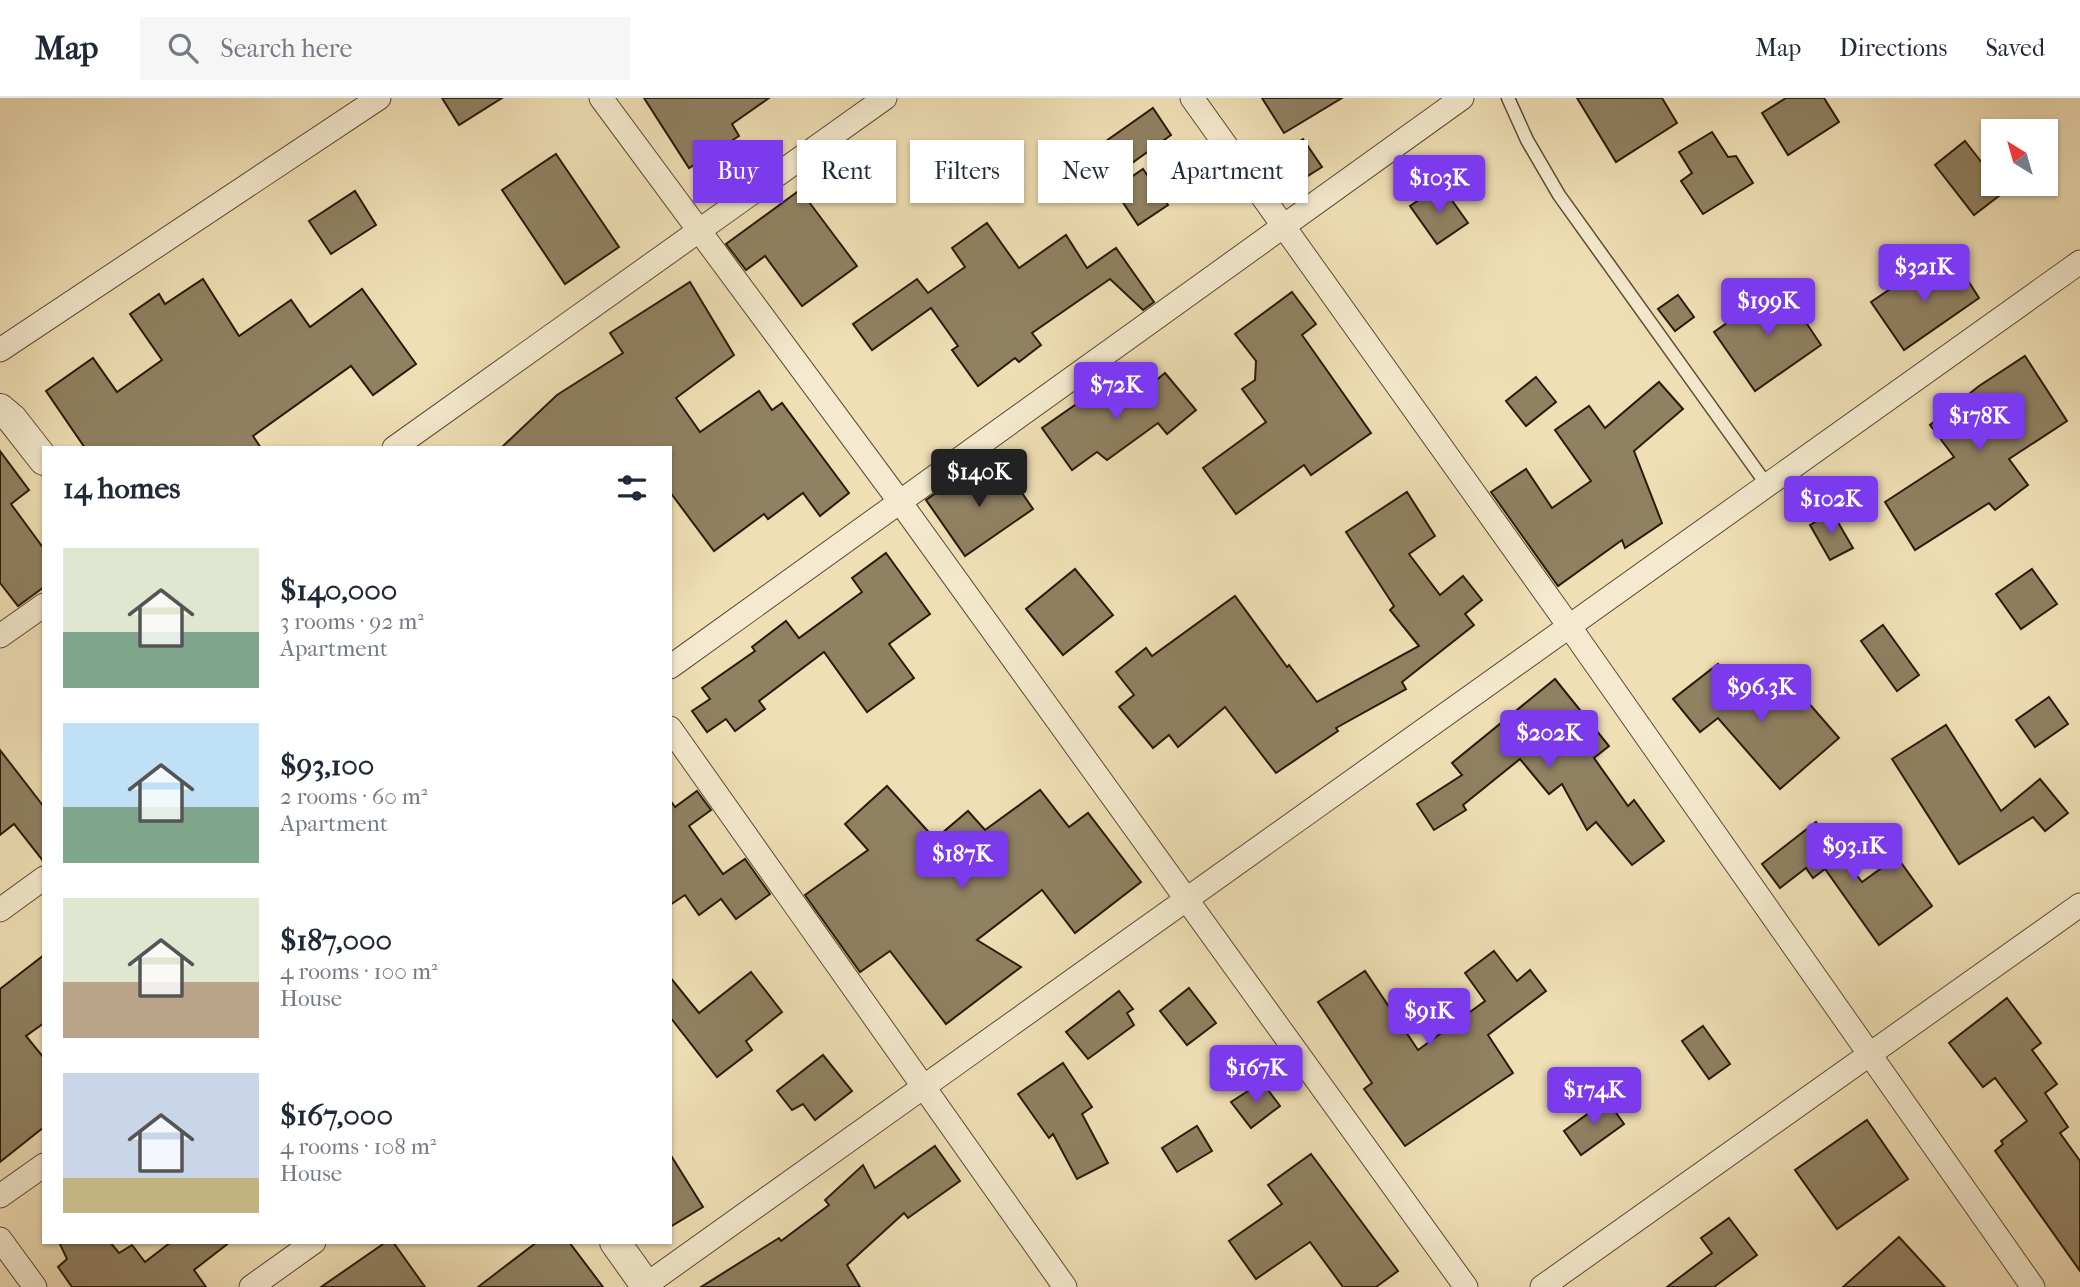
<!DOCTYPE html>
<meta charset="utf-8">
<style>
body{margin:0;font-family:"IM FELL French Canon",serif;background:#f6f6f7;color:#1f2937;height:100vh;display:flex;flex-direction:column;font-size:26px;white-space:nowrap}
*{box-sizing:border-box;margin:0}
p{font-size:23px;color:#747a83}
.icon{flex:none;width:38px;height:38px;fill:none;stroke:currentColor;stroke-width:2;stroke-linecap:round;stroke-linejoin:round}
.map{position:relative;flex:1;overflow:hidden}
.details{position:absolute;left:42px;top:348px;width:630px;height:798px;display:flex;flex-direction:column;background:#fff;border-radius:0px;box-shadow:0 2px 5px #0004}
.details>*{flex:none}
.guide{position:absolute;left:693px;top:42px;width:665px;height:63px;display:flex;gap:14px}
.needle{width:46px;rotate:323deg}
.controls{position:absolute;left:1981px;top:21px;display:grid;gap:14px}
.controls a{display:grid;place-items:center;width:77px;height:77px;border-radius:0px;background:#fff;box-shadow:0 2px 5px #0004;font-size:35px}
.price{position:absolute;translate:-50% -60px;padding:0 16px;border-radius:7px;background:#7c3aed;color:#fff;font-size:23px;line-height:46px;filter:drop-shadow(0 2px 4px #0008)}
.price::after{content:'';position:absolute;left:50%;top:42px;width:21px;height:16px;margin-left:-10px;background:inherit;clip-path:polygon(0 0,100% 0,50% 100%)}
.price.selected{background:#222;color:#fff}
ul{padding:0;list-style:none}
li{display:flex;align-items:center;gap:21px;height:175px;padding:0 21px}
li span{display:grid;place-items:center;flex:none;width:196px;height:140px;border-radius:0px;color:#555}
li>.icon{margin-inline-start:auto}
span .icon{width:84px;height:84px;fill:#fffc;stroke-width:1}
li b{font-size:30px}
h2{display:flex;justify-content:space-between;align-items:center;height:84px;padding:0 21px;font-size:30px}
.chip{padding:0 24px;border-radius:0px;background:#fff;box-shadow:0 2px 5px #0004;font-size:24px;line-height:63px}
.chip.selected{background:#7c3aed;color:#fff}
header{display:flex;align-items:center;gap:42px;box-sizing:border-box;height:98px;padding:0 35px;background:#fff;border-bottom:2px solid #e0e1e3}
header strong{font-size:33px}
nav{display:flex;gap:38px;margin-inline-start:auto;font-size:24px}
.search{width:490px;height:63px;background:#f6f6f7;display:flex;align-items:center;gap:18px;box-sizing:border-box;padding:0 24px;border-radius:0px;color:#747a83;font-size:26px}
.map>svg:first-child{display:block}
</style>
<header>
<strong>Map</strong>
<div class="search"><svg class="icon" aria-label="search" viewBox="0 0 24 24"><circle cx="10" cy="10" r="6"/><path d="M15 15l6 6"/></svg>Search here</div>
<nav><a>Map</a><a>Directions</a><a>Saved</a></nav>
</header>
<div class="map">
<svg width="2080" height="1189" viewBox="0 0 2080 1189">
<rect width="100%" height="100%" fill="#f0dfb5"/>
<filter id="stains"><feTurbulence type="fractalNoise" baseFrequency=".00286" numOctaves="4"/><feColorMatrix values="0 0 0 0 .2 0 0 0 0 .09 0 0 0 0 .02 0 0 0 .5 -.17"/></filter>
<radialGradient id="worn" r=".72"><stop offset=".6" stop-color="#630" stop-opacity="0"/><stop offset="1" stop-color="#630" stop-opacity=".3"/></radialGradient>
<g fill="#908162" stroke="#291b09" stroke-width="2">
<polygon points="442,0 502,0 459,27"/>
<polygon points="644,0 769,0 732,26 739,38 689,70"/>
<polygon points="1262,0 1342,0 1284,35"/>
<polygon points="1577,0 1662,0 1677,25 1616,64"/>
<polygon points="1786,0 1824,0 1839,24 1788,57 1762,15"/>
<polygon points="1153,10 1171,37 1125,70 1106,43"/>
<polygon points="1712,34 1728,59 1736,58 1753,85 1703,116 1681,83 1692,75 1679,54"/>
<polygon points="1303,41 1322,69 1278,97 1259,69"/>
<polygon points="1965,43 1993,79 1993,86 1998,86 2004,94 1974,117 1935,67"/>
<polygon points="556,56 619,149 565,186 502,92"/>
<polygon points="1143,71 1168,107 1138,127 1114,91"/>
<polygon points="1441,87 1468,125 1437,146 1410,108"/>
<polygon points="800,92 857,168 802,208 765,158 746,172 726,146"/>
<polygon points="355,93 376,127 331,156 309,123"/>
<polygon points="987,125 1019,170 1066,137 1087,170 1116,150 1154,204 1143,212 1110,181 1032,235 1041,247 1019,264 1015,260 978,288 952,252 958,248 931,210 872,252 853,226 917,181 928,195 965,169 952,150"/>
<polygon points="1957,165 1979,200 1904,252 1871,204 1914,175 1923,188"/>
<polygon points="203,181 239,238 291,202 310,229 362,191 416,266 373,297 351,268 253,338 261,350 85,350 46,293 93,260 117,294 162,262 130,216 159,196 165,206"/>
<polygon points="690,184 734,257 676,300 700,334 759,293 772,312 782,305 849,395 820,418 803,395 768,421 764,416 714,453 670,394 670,350 501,350 557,297 623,255 610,235"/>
<polygon points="1781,187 1821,247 1755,293 1714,234"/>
<polygon points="1292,194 1316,226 1302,237 1371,335 1311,377 1304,367 1236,416 1203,370 1266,324 1242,291 1255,282 1256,263 1235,236"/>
<polygon points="1678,197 1694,219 1675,233 1658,211"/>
<polygon points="2025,258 2067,323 2009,361 2028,387 1995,412 1989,405 1915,452 1885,404 1954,359 1930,327 1979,288"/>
<polygon points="1165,275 1196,312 1167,336 1158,325 1107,362 1097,354 1072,372 1042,330 1098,291 1116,316"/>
<polygon points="1536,279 1556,304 1526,328 1506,303"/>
<polygon points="1659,284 1683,311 1634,353 1662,425 1625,450 1622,442 1558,488 1491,394 1526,371 1552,410 1591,383 1555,332 1589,308 1605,330"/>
<polygon points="0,353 29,392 11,406 44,451 44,489 18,508 0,485"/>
<polygon points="1004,369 1033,411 965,458 926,402 960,378 970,393"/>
<polygon points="1407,394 1435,438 1409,456 1440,497 1463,478 1482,502 1465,516 1474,527 1402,584 1406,591 1336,630 1338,633 1276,675 1225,609 1178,649 1169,637 1153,650 1119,609 1134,597 1116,574 1146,550 1152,558 1235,498 1287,569 1289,567 1317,604 1419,548 1390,512 1394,508 1346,434"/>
<polygon points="1832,414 1853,450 1830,462 1810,427"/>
<polygon points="886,455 930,516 889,546 914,580 867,614 824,554 759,603 765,611 735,633 726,621 707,634 692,613 710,601 702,590 755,553 752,549 786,523 799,540 862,494 852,480"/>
<polygon points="1075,471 1113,517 1063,557 1026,511"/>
<polygon points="2032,471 2057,506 2021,531 1996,496"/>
<polygon points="1883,527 1919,577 1897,593 1861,543"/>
<polygon points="1718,566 1759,617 1793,587 1839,640 1780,691 1718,620 1700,634 1673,601"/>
<polygon points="1555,581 1609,648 1594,660 1628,708 1634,702 1664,743 1632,767 1596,724 1587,732 1562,686 1549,696 1520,661 1463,707 1466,712 1434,732 1417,706 1462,677 1452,665"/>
<polygon points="2049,599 2068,626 2035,649 2016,622"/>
<polygon points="1946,627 2001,713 2040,681 2068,715 2045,733 2033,719 1959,766 1892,661"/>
<polygon points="0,652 44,709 44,764 14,726 0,737"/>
<polygon points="887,688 935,741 968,713 985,732 1040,692 1069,729 1088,715 1141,784 1075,835 1042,792 977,842 1021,869 946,926 890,853 860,874 805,797 868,752 845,726"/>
<polygon points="697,693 711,712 689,728 723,776 745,761 770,796 736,821 721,801 699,817 685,797 670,807 670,702 675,709"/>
<polygon points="1816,724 1862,784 1897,759 1932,808 1879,847 1825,771 1813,780 1806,770 1780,790 1762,766"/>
<polygon points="1494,853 1517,883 1530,872 1546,893 1488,937 1513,975 1405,1048 1364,991 1372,985 1318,904 1365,873 1418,952 1485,903 1465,875"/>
<polygon points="44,857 44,925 26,938 44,960 44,1029 0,1064 0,891"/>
<polygon points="751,874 782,914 746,943 752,952 717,979 670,919 670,879 699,915"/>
<polygon points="1189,890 1216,925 1187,947 1160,913"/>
<polygon points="1119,893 1133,911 1127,915 1134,927 1088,961 1066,934"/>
<polygon points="2007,900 2041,945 2032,952 2057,986 2045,995 2068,1029 2060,1035 2080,1063 2080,1173 1995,1053 2003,1046 2001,1043 2027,1023 1995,980 1983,989 1949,945"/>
<polygon points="1703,928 1730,966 1709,981 1682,943"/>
<polygon points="823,957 852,993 815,1022 803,1006 792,1012 777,993"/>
<polygon points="1063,965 1092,1009 1082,1016 1108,1065 1077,1081 1053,1036 1049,1040 1018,996"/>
<polygon points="1262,984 1280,1008 1251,1030 1231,1004"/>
<polygon points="1607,1002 1624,1026 1581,1057 1564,1033"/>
<polygon points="1867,1022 1908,1081 1837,1131 1795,1072"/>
<polygon points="1197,1028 1212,1053 1177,1074 1162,1050"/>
<polygon points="935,1048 960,1083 908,1120 904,1115 847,1167 860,1189 701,1189 779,1140 781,1143 829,1107 825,1102 863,1067 875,1090"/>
<polygon points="670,1056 703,1109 670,1129"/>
<polygon points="1311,1056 1398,1173 1376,1189 1343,1189 1310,1144 1256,1181 1229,1143 1282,1106 1268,1087"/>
<polygon points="1729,1120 1757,1157 1714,1189 1667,1189 1712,1155 1701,1140"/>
<polygon points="1899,1139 1945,1189 1843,1189"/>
<polygon points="59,1144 110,1144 119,1155 132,1147 145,1164 171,1144 230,1144 194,1172 206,1189 72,1189 58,1169 67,1161"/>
<polygon points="386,1144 393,1144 425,1189 321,1189"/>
<polygon points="537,1144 569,1144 603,1189 478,1189"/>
</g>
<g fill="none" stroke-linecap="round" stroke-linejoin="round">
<g stroke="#5b4c34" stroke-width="15">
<polyline id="service" points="1508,0 1527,42 1559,97 1767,387"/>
</g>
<g stroke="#5b4c34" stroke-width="25">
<g id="minor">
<polyline points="601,0 900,404 1466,1189"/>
<polyline points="1192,0 1569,528 2033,1189"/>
<polyline points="0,252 379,0"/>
<polyline points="394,350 885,0"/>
<polyline points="0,538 44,507"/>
<polyline points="670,569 1462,0"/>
<polyline points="670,630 1065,1189"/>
<polyline points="0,812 44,780"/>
<polyline points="0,1098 44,1067"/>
<polyline points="0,1141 35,1189"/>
<polyline points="251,1189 314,1144"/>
<polyline points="643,1189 2080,164"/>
<polyline points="1542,1189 2080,807"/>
</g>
</g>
<g stroke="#5b4c34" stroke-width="32">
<g id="tertiary">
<polyline points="0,311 12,321 44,362"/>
<polyline points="615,1144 647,1189"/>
</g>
</g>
<use href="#service" stroke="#f5eacf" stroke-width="12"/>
<use href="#minor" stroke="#f5eacf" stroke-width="23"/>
<use href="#tertiary" stroke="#f5eacf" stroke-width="30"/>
</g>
<rect width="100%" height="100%" filter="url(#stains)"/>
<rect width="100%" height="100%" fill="url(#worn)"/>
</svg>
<div class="controls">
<a><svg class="needle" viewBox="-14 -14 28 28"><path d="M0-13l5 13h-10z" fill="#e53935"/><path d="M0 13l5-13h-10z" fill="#747a83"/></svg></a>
</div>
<b class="price" style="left:1439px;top:117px">$103K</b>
<b class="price" style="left:1924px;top:206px">$321K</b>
<b class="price" style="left:1768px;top:240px">$199K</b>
<b class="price" style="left:1116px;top:324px">$72K</b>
<b class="price" style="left:1979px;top:355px">$178K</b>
<b class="price selected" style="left:979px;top:411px">$140K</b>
<b class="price" style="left:1831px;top:438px">$102K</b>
<b class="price" style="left:1761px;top:626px">$96.3K</b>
<b class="price" style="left:1549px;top:672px">$202K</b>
<b class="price" style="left:1854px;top:785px">$93.1K</b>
<b class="price" style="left:962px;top:793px">$187K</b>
<b class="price" style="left:1429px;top:950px">$91K</b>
<b class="price" style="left:1256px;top:1007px">$167K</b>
<b class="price" style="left:1594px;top:1029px">$174K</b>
<div class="guide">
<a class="chip selected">Buy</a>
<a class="chip">Rent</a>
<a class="chip">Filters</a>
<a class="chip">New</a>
<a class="chip">Apartment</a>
</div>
<section class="details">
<h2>14 homes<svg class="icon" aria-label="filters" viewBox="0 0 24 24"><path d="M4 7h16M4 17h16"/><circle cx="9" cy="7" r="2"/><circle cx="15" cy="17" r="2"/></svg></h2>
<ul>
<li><span style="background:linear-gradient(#dfe7d0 60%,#7fa58c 0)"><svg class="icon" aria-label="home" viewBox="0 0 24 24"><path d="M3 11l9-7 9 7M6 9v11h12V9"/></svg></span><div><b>$140,000</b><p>3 rooms · 92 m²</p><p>Apartment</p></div></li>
<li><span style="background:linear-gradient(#bfe0f5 60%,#7fa58c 0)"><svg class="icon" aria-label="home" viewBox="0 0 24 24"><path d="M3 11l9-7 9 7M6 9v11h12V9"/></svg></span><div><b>$93,100</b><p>2 rooms · 60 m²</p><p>Apartment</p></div></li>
<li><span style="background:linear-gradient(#dfe7d0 60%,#b9a48a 0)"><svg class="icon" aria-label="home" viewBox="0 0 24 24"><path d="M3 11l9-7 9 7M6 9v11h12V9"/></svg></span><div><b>$187,000</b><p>4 rooms · 100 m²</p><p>House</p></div></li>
<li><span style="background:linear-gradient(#c9d6e8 75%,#c2b280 0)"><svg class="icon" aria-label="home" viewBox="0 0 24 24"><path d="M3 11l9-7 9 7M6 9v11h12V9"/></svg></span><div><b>$167,000</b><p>4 rooms · 108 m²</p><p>House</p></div></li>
</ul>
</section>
</div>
